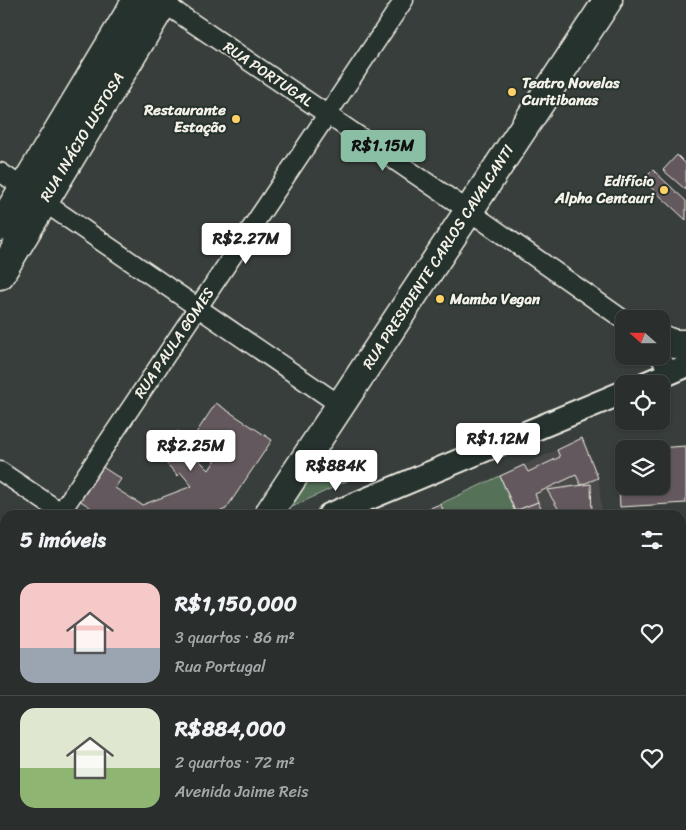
<!DOCTYPE html>
<html lang="pt">
<meta charset="utf-8">
<style>
body{margin:0;font-family:Sriracha,sans-serif;background:#363a38;color:#f1f3f6;height:100vh;display:flex;flex-direction:column;font-size:19px;white-space:nowrap}
*{box-sizing:border-box;margin:0}
p{font-size:16px;color:#a5a8a9}
.icon{flex:none;width:28px;height:28px;fill:none;stroke:currentColor;stroke-width:2;stroke-linecap:round;stroke-linejoin:round}
.map{position:relative;flex:1;overflow:hidden}
.details{position:absolute;left:0px;top:510px;width:686px;height:320px;display:flex;flex-direction:column;background:#2a2e2c;border-radius:15px 15px 0 0;box-shadow:0 1px 4px #0004,0 0 0 1px #464a48}
.details>*{flex:none}
.needle{width:32px;rotate:291deg}
.fabs{position:absolute;left:615px;top:310px;display:grid;gap:10px}
.fabs a{display:grid;place-items:center;width:55px;height:55px;border-radius:10px;background:#2a2e2c;box-shadow:0 1px 4px #0004,0 0 0 1px #464a48;font-size:25px}
.price{position:absolute;translate:-50% -42px;padding:0 11px;border-radius:5px;background:#fff;color:#222;font-size:16px;line-height:32px;filter:drop-shadow(0 1px 2px #0008)}
.price::after{content:'';position:absolute;left:50%;top:30px;width:15px;height:11px;margin-left:-8px;background:inherit;clip-path:polygon(0 0,100% 0,50% 100%)}
.price.on{background:#8abfa5;color:#111}
ul{padding:0;list-style:none}
li{display:flex;align-items:center;gap:15px;height:125px;padding:0 20px}
li+li{border-top:1px solid #464a48}
li span{display:grid;place-items:center;flex:none;width:140px;height:100px;border-radius:15px;color:#555}
li>.icon{margin-inline-start:auto}
span .icon{width:60px;height:60px;fill:#fffc;stroke-width:1}
li b{font-size:21px}
h2{display:flex;justify-content:space-between;align-items:center;height:60px;padding:0 20px;font-size:21px}
.map>svg:first-child{display:block}
</style>
<div class="map">
<svg width="686" height="830" viewBox="0 0 686 830">
<rect width="100%" height="100%" fill="#383e3b"/>
<filter id="ink" filterUnits="userSpaceOnUse"><feTurbulence type="fractalNoise" baseFrequency=".02" numOctaves="2"/><feDisplacementMap in="SourceGraphic" scale="10" xChannelSelector="R" yChannelSelector="G"/><feConvolveMatrix kernelMatrix="1 2 1 2 8 2 1 2 1" color-interpolation-filters="sRGB"/></filter>
<g filter="url(#ink)">
<polygon fill="#484948" points="582,438 599,481 602,515 446,515 440,504"/>
<g fill="#547158" stroke="#a4b1a0">
<polygon points="324,446 349,480 292,507 289,501"/>
<polygon points="500,476 516,515 446,515 440,504"/>
</g>
<g fill="#63595d" stroke="#f4f1e8">
<polygon points="677,155 686,164 686,190 663,170"/>
<polygon points="653,170 686,201 686,220 643,180"/>
<polygon points="216,403 272,440 226,509 212,515 102,515 79,500 101,466 121,479 115,488 142,505 192,486 181,473 178,476 156,452 178,431 197,452 194,455 209,470 220,453 194,436"/>
<polygon points="582,438 598,478 581,485 576,475 535,494 538,502 515,511 500,476 524,465 528,472 560,457 557,450"/>
<polygon points="686,446 686,503 620,507 617,450 624,450 624,486 661,486 661,449 642,449"/>
<polygon points="591,484 592,515 562,515 547,490"/>
<polygon points="538,502 544,515 516,515 515,511"/>
<polygon points="440,504 446,515 414,515 423,511"/>
<polygon points="686,571 686,598 681,598 681,572"/>
<rect x="681" y="612" width="5" height="14"/>
<polygon points="686,631 686,647 685,642 681,642 681,632"/>
<polygon points="686,649 686,662 681,662 681,650"/>
<polygon points="681,787 686,787 686,807 681,808"/>
<polygon points="686,807 686,830 668,830 668,825 681,825 681,808"/>
<polygon points="148,825 268,825 272,830 142,830"/>
<polygon points="271,825 305,825 299,830 275,830"/>
<polygon points="307,825 353,825 364,830 300,830"/>
</g>
<g fill="none" stroke-linecap="round" stroke-linejoin="round">
<g stroke="#f4f1e8" stroke-width="21">
<g id="minor">
<polyline points="159,0 469,211 624,320"/>
<polyline points="0,172 340,405"/>
<polyline points="659,356 671,373"/>
<polyline points="0,471 65,515"/>
<polyline points="61,512 404,0"/>
<polyline points="456,830 462,825"/>
</g>
</g>
<g stroke="#f4f1e8" stroke-width="26">
<g id="tertiary">
<polyline points="644,384 686,366"/>
<polyline points="329,515 624,392"/>
<polyline points="681,751 686,751"/>
</g>
</g>
<g stroke="#f4f1e8" stroke-width="31">
<g id="primary">
<polyline points="0,227 137,0"/>
<polyline points="0,275 165,0"/>
<polyline points="661,339 674,344 686,344"/>
<polyline points="268,515 608,0"/>
<polyline points="0,661 5,658"/>
</g>
</g>
<use href="#minor" stroke="#26332d" stroke-width="18"/>
<use href="#tertiary" stroke="#26332d" stroke-width="22"/>
<use href="#primary" stroke="#26332d" stroke-width="28"/>
</g>
</g>
<g fill="#ffd166" stroke="#26332d" stroke-width="2">
<circle cx="512" cy="92" r="5"/>
<circle cx="236" cy="119" r="5"/>
<circle cx="664" cy="190" r="5"/>
<circle cx="440" cy="299" r="5"/>
</g>
<g text-anchor="middle" stroke-width="4" stroke-linejoin="round" paint-order="stroke">
<g font-size="15" fill="#f4f1e8" stroke="#26332d">
<text transform="translate(268 74) rotate(34)" y="5">RUA PORTUGAL</text>
<text transform="translate(82 137) rotate(-59)" y="5">RUA INÁCIO LUSTOSA</text>
<text transform="translate(438 257) rotate(-57)" y="5">RUA PRESIDENTE CARLOS CAVALCANTI</text>
<text transform="translate(174 343) rotate(-56)" y="5">RUA PAULA GOMES</text>
</g>
<g font-size="15" font-weight="bold" fill="#f4f1e8" stroke="#26332d" text-anchor="start">
<text x="522" y="88">Teatro Novelas<tspan x="522" dy="17">Curitibanas</tspan></text>
<text x="226" y="115" text-anchor="end">Restaurante<tspan x="226" dy="17">Estação</tspan></text>
<text x="654" y="186" text-anchor="end">Edifício<tspan x="654" dy="17">Alpha Centauri</tspan></text>
<text x="450" y="304">Mamba Vegan</text>
</g>
</g>
</svg>
<div class="fabs">
<a><svg class="needle" viewBox="-14 -14 28 28"><path d="M0-13l5 13h-10z" fill="#e53935"/><path d="M0 13l5-13h-10z" fill="#a5a8a9"/></svg></a>
<a><svg class="icon" aria-label="locate" viewBox="0 0 24 24"><circle cx="12" cy="12" r="6"/><path d="M12 2v4M12 18v4M2 12h4M18 12h4"/></svg></a>
<a><svg class="icon" aria-label="layers" viewBox="0 0 24 24"><path d="M12 4l9 5-9 5-9-5zM3 14l9 5 9-5"/></svg></a>
</div>
<b class="price on" style="left:383px;top:172px">R$1.15M</b>
<b class="price" style="left:246px;top:265px">R$2.27M</b>
<b class="price" style="left:498px;top:465px">R$1.12M</b>
<b class="price" style="left:191px;top:472px">R$2.25M</b>
<b class="price" style="left:336px;top:492px">R$884K</b>
<section class="details">
<h2>5 imóveis<svg class="icon" aria-label="filters" viewBox="0 0 24 24"><path d="M4 7h16M4 17h16"/><circle cx="9" cy="7" r="2"/><circle cx="15" cy="17" r="2"/></svg></h2>
<ul>
<li><span style="background:linear-gradient(#f6c9c9 65%,#9aa5b1 0)"><svg class="icon" aria-label="home" viewBox="0 0 24 24"><path d="M3 11l9-7 9 7M6 9v11h12V9"/></svg></span><div><b>R$1,150,000</b><p>3 quartos · 86 m²</p><p>Rua Portugal</p></div><svg class="icon" aria-label="heart" viewBox="0 0 24 24"><path d="M12 20l-8-8c-3-5 5-10 8-4 3-6 11-1 8 4z"/></svg></li>
<li><span style="background:linear-gradient(#dfe7d0 60%,#8fb573 0)"><svg class="icon" aria-label="home" viewBox="0 0 24 24"><path d="M3 11l9-7 9 7M6 9v11h12V9"/></svg></span><div><b>R$884,000</b><p>2 quartos · 72 m²</p><p>Avenida Jaime Reis</p></div><svg class="icon" aria-label="heart" viewBox="0 0 24 24"><path d="M12 20l-8-8c-3-5 5-10 8-4 3-6 11-1 8 4z"/></svg></li>
</ul>
</section>
</div>
